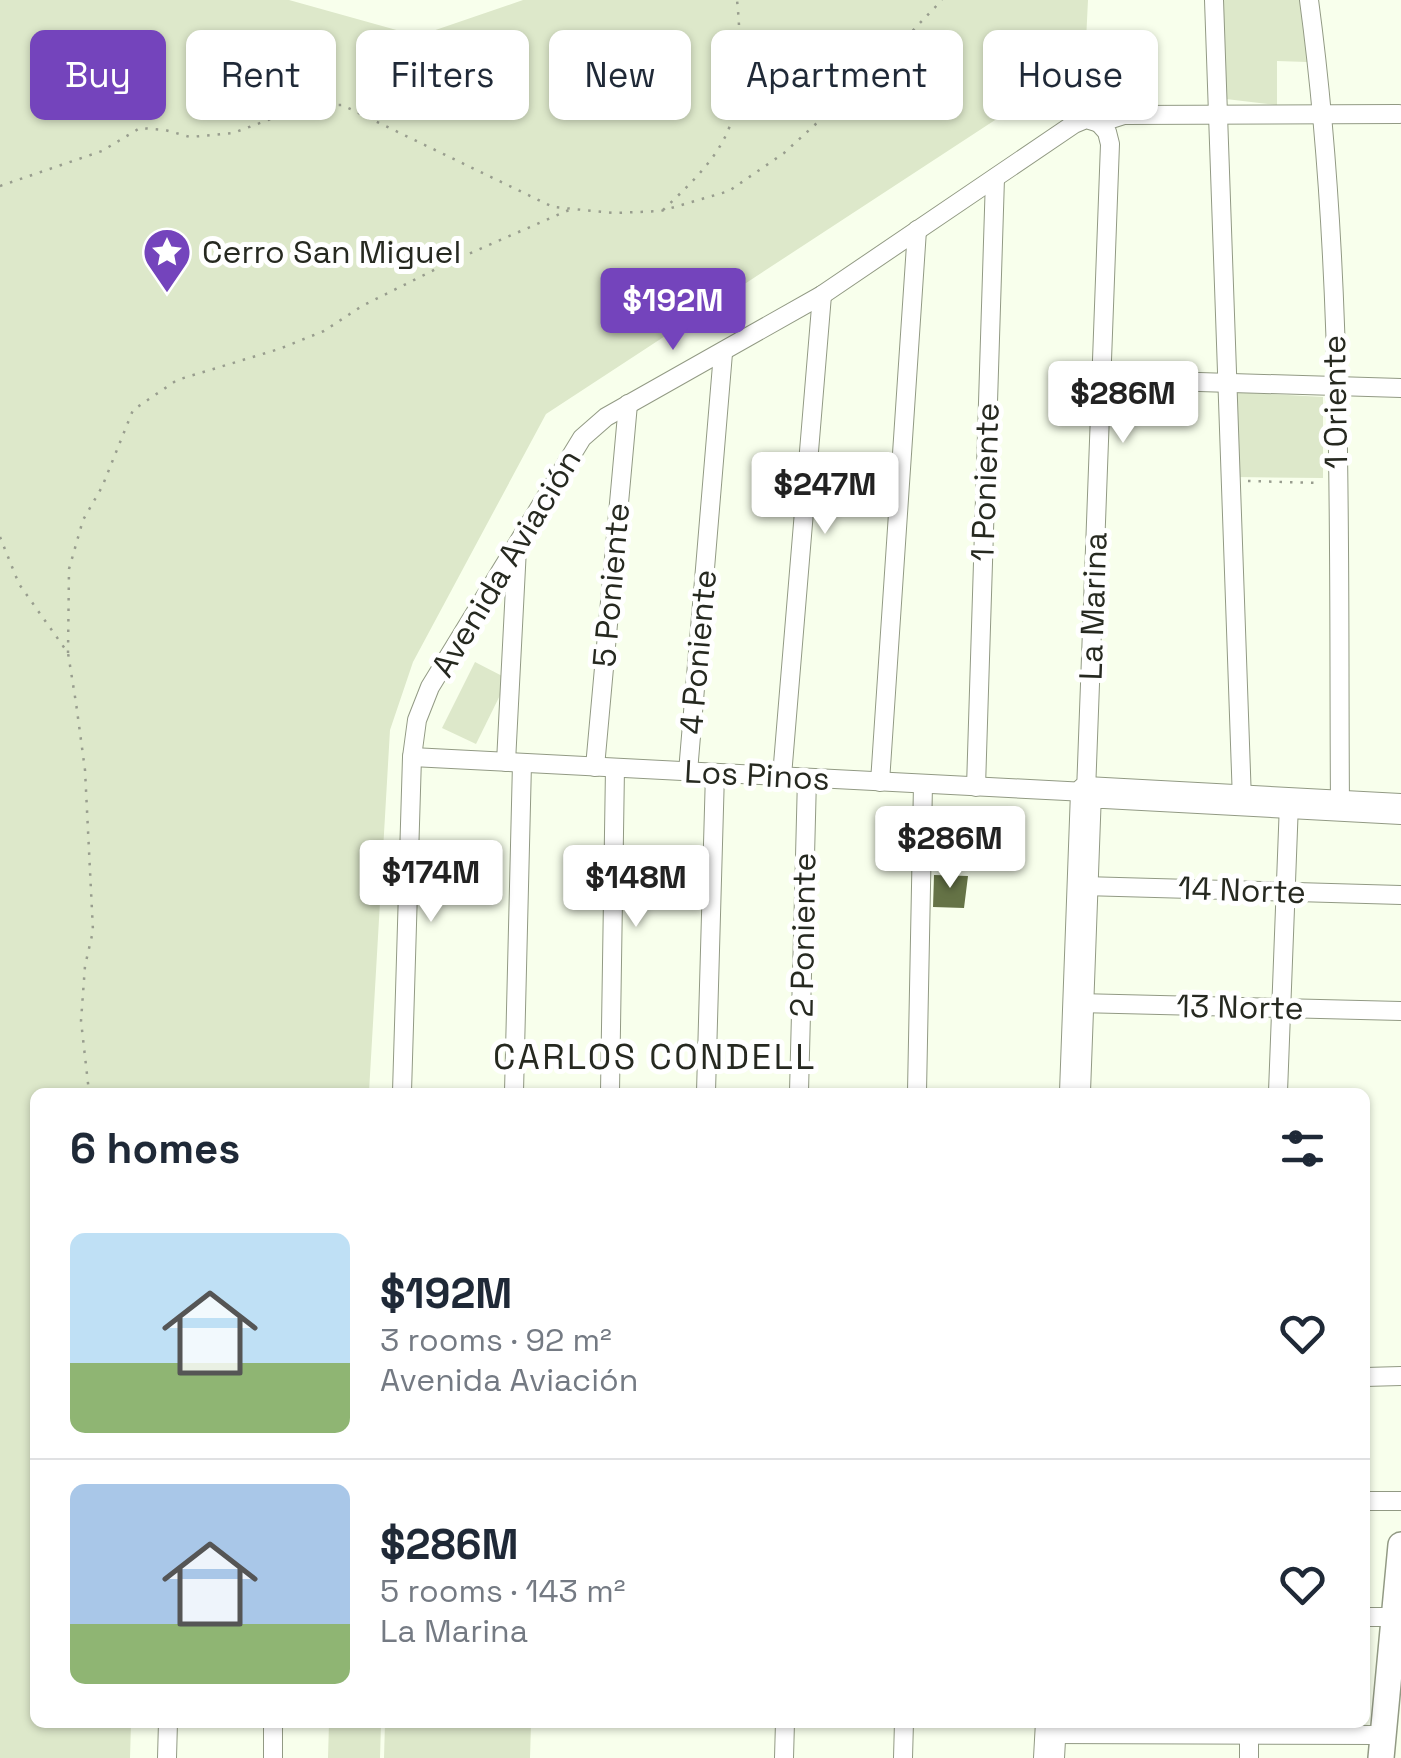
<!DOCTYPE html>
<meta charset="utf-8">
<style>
body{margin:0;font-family:"Space Grotesk",sans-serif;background:#f6f6f7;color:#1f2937;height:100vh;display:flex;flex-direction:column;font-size:38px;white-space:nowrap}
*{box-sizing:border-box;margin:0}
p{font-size:32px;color:#747a83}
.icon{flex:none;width:55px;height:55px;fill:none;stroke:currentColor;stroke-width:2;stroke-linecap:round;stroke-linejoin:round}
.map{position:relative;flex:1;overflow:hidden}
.side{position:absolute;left:30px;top:1088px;width:1340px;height:640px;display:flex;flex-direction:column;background:#fff;border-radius:15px;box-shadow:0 2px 8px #0004}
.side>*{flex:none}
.guide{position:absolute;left:30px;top:30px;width:1342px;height:90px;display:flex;gap:20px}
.price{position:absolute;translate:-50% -85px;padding:0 22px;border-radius:10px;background:#fff;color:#222;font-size:32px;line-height:65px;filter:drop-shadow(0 2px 5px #0008)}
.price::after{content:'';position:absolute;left:50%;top:60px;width:30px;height:22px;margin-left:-15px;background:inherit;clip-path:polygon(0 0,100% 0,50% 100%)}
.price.active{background:#7444bc;color:#fff}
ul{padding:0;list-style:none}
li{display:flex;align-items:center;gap:30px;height:250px;padding:0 40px}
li+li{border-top:2px solid #e0e1e3}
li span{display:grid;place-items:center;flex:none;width:280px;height:200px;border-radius:15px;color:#555}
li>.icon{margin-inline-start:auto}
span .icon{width:120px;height:120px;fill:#fffc;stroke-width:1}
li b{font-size:42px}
h2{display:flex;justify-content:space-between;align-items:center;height:120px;padding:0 40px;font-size:42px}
.chip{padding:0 35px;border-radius:15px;background:#fff;box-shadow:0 2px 8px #0004;font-size:35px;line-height:90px}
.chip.active{background:#7444bc;color:#fff}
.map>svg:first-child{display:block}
</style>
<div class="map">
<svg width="1401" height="1758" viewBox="0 0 1401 1758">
<rect width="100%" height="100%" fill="#f8ffec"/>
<g fill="#dde8ca">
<polygon points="0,0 289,0 418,36 523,0 1088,0 1085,61 546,414 413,662 390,730 369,1092 35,1092 35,1722 131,1723 130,1758 0,1758"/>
<polygon points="1222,0 1303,0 1312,55 1307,62 1277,61 1277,105 1226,99"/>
<polygon points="1234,392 1323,397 1323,478 1235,477"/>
<polygon points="475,662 508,679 476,744 442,728"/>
<polygon points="329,1723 381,1723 380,1758 328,1758"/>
<polygon points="385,1723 531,1723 530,1758 384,1758"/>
</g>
<polygon fill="#657346" points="934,875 968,876 964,908 933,907"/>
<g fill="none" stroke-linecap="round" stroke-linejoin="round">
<g stroke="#929a84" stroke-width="20">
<g id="street">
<polyline points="1214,0 1242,801"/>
<path d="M1309,0C1345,266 1338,538 1340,806"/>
<polyline points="1099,123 1124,115 1399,114"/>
<polyline points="1101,379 1401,388"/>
<polyline points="412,757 1086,792 1110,144 1107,132 1099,123"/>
<polyline points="506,762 517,548"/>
<polyline points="595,767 628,404"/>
<polyline points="688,772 723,353"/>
<polyline points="782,776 822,295"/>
<polyline points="880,782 917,230"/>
<polyline points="976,787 995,178"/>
<polyline points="1083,886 1401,895"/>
<polyline points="1078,1003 1401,1011"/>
<polyline points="402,1092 412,757 417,720 430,687 582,438 606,417 822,295 1074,124 1086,119 1099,123"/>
<polyline points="514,1092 522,763"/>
<polyline points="610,1092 615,768"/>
<polyline points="706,1092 715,773"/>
<polyline points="799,1092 807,778"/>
<polyline points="917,1092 923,784"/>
<polyline points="1278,1092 1289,803"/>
<polyline points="1365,1377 1401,1376"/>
<polyline points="1365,1501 1401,1501"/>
<polyline points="1365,1617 1394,1617"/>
<polyline points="1050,1734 1383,1735"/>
<polyline points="167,1758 168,1722"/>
<polyline points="273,1758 273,1722"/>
<polyline points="784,1758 785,1722"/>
<polyline points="903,1758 904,1722"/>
<polyline points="1249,1758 1249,1724"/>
</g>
</g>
<g stroke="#929a84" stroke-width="28">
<polyline id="secondary" points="1381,1758 1401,1545"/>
</g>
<g stroke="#929a84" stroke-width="32">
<g id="primary">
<polyline points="1075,1092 1086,792 1401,809"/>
<polyline points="1049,1758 1051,1722"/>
</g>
</g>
<g stroke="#989d8e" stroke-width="2.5" stroke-dasharray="2.5 8" stroke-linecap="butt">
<polyline points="0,186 102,151 140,128 165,130 190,137 233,133 306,106 342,105 553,207 615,213 661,211 729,191 784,153 875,70 942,0"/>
<path d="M663,210C685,189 710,166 724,139C743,105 741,38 737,0"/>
<polyline points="1248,481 1320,483"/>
<polyline points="0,537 19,584 68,653 76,703 85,770 93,931 85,966 81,1021 89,1092"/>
<polyline points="68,653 69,569 83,520 102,487 133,410 177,380 279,349 324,331 362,306 450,262 569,210"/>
</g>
<use href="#street" stroke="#fff" stroke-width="18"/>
<use href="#secondary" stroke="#fff" stroke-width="25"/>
<use href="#primary" stroke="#fff" stroke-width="30"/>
</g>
<defs>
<g id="sight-pin" transform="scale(2.5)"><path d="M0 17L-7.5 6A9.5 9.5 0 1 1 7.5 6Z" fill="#7444bc" stroke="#fff"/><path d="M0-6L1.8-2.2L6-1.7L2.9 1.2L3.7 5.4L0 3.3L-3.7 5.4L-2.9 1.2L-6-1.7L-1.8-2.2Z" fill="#fff"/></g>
</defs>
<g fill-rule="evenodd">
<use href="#sight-pin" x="167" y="252"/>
</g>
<g text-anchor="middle" stroke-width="10" stroke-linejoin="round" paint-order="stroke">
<g font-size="32" fill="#262920" stroke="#fff" text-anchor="start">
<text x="202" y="263">Cerro San Miguel</text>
</g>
<g font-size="32" fill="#262920" stroke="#fff">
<text transform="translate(1335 402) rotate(-91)" y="11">1 Oriente</text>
<text transform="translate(985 482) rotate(-88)" y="11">1 Poniente</text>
<text transform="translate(506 563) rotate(-59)" y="11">Avenida Aviación</text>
<text transform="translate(611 585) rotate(-85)" y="11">5 Poniente</text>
<text transform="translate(1093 606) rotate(-88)" y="11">La Marina</text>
<text transform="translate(698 652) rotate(-85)" y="11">4 Poniente</text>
<text transform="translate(757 775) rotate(3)" y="11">Los Pinos</text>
<text transform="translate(1242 890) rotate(2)" y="11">14 Norte</text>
<text transform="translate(803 935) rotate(-89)" y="11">2 Poniente</text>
<text transform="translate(1240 1007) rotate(1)" y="11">13 Norte</text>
</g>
<g font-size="35" letter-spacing="2.5" fill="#262920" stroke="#fff">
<text x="655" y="1069">CARLOS CONDELL</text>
</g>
</g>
</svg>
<b class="price active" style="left:673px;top:353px">$192M</b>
<b class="price" style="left:1123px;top:446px">$286M</b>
<b class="price" style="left:825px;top:537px">$247M</b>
<b class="price" style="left:950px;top:891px">$286M</b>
<b class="price" style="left:431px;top:925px">$174M</b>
<b class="price" style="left:636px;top:930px">$148M</b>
<div class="guide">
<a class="chip active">Buy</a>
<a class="chip">Rent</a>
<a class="chip">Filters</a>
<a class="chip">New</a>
<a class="chip">Apartment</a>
<a class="chip">House</a>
</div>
<section class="side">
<h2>6 homes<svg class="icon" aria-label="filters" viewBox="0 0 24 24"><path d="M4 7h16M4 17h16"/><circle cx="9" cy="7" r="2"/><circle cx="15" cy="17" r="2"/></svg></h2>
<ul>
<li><span style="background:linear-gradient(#bfe0f5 65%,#8fb573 0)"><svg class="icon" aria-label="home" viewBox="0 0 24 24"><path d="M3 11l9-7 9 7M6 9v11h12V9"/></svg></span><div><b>$192M</b><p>3 rooms · 92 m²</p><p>Avenida Aviación</p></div><svg class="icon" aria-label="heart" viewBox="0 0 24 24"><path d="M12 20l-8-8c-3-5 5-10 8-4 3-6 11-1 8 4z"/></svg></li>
<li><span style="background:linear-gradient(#a9c7e8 70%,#8fb573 0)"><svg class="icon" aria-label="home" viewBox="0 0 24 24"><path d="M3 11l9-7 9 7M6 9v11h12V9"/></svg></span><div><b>$286M</b><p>5 rooms · 143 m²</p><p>La Marina</p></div><svg class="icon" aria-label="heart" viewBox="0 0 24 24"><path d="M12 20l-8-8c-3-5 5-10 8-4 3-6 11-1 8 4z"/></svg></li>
</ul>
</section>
</div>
